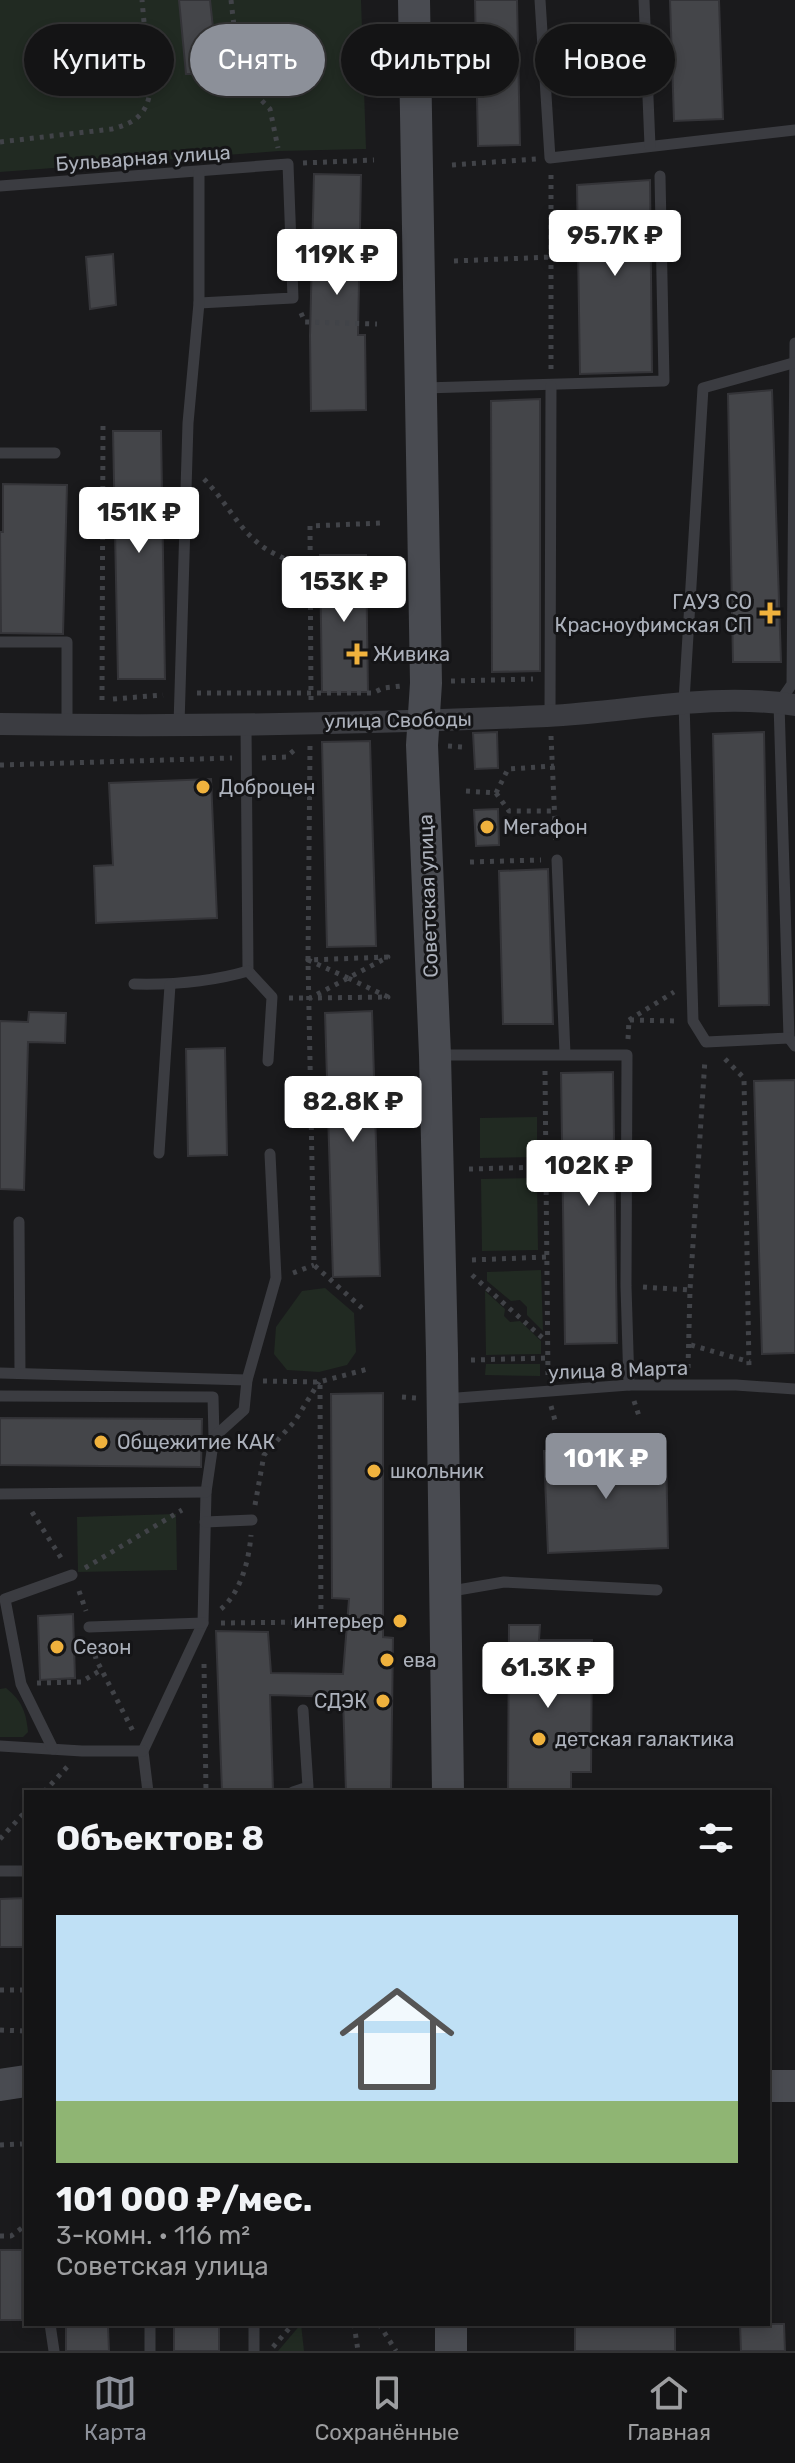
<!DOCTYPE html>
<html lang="ru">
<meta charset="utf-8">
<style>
body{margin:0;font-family:Rubik,sans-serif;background:#1d1d1e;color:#f1f3f6;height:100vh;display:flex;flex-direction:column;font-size:30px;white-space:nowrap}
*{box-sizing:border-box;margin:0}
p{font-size:26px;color:#9d9ea0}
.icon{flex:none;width:44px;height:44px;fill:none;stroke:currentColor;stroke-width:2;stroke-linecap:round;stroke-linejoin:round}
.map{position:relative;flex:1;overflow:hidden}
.panel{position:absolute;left:24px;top:1790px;width:746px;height:536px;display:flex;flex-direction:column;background:#141415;border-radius:0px;box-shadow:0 4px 12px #0003,0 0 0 2px #333334}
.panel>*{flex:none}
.top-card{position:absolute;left:24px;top:24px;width:748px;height:72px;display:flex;gap:16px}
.price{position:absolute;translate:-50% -68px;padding:0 18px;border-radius:8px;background:#fff;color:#222;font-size:26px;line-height:52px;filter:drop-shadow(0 2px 4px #0008)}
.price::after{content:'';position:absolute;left:50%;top:48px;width:24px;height:18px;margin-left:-12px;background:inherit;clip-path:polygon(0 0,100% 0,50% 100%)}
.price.active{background:#8c9099;color:#fff}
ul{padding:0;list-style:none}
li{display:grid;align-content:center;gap:16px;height:424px;padding:0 32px}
li span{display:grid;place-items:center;height:248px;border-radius:0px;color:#555}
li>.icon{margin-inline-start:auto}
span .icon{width:144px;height:144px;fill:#fffc;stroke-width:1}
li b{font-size:34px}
h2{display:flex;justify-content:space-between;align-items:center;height:96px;padding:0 32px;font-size:34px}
.chip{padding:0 28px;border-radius:36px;background:#141415;box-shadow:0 4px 12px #0003,0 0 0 2px #333334;font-size:28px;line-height:72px}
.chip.active{background:#8c9099;color:#fff}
.tab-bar{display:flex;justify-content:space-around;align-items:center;height:112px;border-top:2px solid #333334;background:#141415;font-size:22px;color:#9d9ea0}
.tab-bar a{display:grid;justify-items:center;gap:4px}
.tab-bar .active{color:#8c9099}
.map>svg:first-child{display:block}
</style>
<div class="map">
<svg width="795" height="2351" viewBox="0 0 795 2351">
<rect width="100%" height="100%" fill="#1a1a1c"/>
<g fill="#212a22">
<polygon points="0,0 361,0 366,149 279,151 0,172"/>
<polygon points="537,1117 537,1157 480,1158 480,1118"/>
<polygon points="537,1178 538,1250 482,1251 481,1179"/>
<polygon points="541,1270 543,1331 527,1315 527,1307 520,1300 511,1301 487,1281 487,1272"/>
<polygon points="325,1288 354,1313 356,1352 347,1365 319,1372 287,1370 274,1354 276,1327 302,1291"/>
<polygon points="485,1291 505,1309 504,1316 510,1322 520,1321 541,1341 541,1354 486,1355"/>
<polygon points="486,1364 540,1364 540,1376 485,1375"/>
<polygon points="176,1514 177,1570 78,1572 77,1517"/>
<path d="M6,1688C22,1701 26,1712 28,1732L23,1737H0V1689Z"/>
<polygon points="301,2324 304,2351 278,2351"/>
</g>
<g fill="#444549" stroke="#343438" stroke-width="2">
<polygon points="179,0 210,0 218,74 186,74"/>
<polygon points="475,0 517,0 520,145 478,146"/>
<polygon points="670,0 719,0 723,119 674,121"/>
<polygon points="314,174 361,175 358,335 365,335 366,410 311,411 310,336"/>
<polygon points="650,180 652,372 580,374 577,185"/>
<polygon points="113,254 116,305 90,309 86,257"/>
<polygon points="772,390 781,662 733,662 728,394"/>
<polygon points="540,399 540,671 492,672 491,401"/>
<polygon points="113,431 161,431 165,679 118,679"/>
<polygon points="3,484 67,485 63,634 1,633 0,532 3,532"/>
<polygon points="320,555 366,555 368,692 322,692"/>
<polygon points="497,732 498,768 475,769 473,733"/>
<polygon points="764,732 769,1005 719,1006 713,734"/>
<polygon points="370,741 376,946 327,947 322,742"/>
<polygon points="211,779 217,918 96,923 94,866 113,865 109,783"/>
<polygon points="498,809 499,845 476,846 474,810"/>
<polygon points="548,869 553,1024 503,1024 499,871"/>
<polygon points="372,1011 380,1276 333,1277 325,1013"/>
<polygon points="29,1012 66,1013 65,1043 28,1042 24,1190 0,1189 0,1021 28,1022"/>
<polygon points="225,1048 227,1155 188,1156 186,1049"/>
<polygon points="613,1072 617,1343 565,1344 561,1073"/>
<polygon points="795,1080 795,1353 762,1354 754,1081"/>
<polygon points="383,1393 383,1637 393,1638 391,1792 346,1792 343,1697 270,1695 273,1791 222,1791 216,1631 268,1632 271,1673 343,1674 349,1599 332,1598 331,1394"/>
<polygon points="0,1418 202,1419 201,1467 0,1465"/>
<polygon points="544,1451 666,1451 668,1548 548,1553"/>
<polygon points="73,1614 75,1678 40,1680 38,1616"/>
<polygon points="509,1625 540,1625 539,1640 592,1640 591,1772 571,1772 571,1791 508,1791"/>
<polygon points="26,1898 26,1947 0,1947 0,1899"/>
<rect x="0" y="2250" width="22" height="70"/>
<rect x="174" y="2324" width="45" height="27"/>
<rect x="575" y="2324" width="100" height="27"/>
<polygon points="740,2324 784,2324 785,2351 741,2351"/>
<polygon points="66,2327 108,2327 109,2351 66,2351"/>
</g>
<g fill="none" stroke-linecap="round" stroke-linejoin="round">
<g stroke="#414348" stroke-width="5" stroke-dasharray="4 6" stroke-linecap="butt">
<polyline points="231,0 240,78 270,109 278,148"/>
<path d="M0,142L112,129C136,123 149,112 150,88L142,0"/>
<polyline points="303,163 374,160"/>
<polyline points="452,165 536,159"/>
<polyline points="551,175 551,369"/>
<polyline points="454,261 552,257"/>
<polyline points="301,313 305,322 377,324"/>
<path d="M204,479C224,499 237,526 258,543C272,555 294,562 310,570"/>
<polyline points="451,681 533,679"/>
<polyline points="197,693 373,693 383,688 401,686"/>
<polyline points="113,699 163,695"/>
<polyline points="102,700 103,424"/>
<polyline points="311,700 310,526 381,523"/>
<polyline points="551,736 556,845"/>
<polyline points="310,746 308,960 314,1265 362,1308"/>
<polyline points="448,746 463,747"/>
<polyline points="262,758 286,757 297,748"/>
<polyline points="0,765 232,758"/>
<polyline points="466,791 496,793 508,769 554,766"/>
<polyline points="496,793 509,811 554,811"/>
<polyline points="470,862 541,860"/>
<polyline points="348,978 308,960 388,957 310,998 388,997 348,978"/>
<polyline points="289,998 310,998"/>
<polyline points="629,1020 674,992"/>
<polyline points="630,1020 676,1021"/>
<polyline points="628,1039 629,1020"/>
<polyline points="725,1059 744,1078 749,1368"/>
<polyline points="545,1071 548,1377"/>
<polyline points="469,1169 545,1167"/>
<polyline points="472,1260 546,1257"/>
<polyline points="293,1273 314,1265"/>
<polyline points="472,1275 546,1341"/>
<polyline points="643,1287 690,1290"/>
<polyline points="691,1345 750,1362"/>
<polyline points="471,1360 547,1358"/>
<polyline points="688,1368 690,1290 705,1059"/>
<polyline points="263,1381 319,1382 368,1369"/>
<polyline points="320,1385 321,1624"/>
<polyline points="402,1397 417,1398"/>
<polyline points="634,1401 640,1419"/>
<polyline points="551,1406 556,1424"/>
<polyline points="255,1505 264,1455 295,1421 319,1382"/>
<polyline points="32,1512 63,1561"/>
<polyline points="85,1568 182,1510"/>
<polyline points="79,1591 86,1611"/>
<path d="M221,1609C241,1592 249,1560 251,1535"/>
<polyline points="221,1623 400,1621"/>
<polyline points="93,1645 96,1659 134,1733"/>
<polyline points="204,1664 206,1792"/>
<polyline points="37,1683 81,1682 101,1670"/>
<polyline points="44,1792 68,1766"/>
<polyline points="0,1839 26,1811"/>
<polyline points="0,1990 26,1990"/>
<polyline points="0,2030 26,2031"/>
<polyline points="0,2145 22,2144"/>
<polyline points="0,2236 11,2236 26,2225"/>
<polyline points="354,2324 358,2351"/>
<polyline points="379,2324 396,2351"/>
<polyline points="273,2347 293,2324"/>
</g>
<g stroke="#3b3c41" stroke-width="11">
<polyline points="540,0 550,158 795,130"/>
<polyline points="644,0 650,146"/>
<polyline points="0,186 288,164 293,298 199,303"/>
<polyline points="795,343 792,684 779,703 789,1038 795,1046"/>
<polyline points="424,388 664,381 660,176"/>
<polyline points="0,453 55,453"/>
<polyline points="0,642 67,642 67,725"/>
<polyline points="550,716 551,386"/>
<polyline points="179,725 188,423 199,303 199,173"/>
<polyline points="246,725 248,971 272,997 268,1061"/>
<polyline points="557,860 565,1054"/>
<path d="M134,984C174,985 210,982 248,971"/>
<polyline points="789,1038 706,1042 693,1021 684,701 703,388 793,363"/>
<polyline points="439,1055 627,1055 626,1286 629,1385"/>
<polyline points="159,1153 170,985"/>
<polyline points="19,1222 20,1373"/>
<polyline points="0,1373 247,1380"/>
<polyline points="0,1396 213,1397 214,1437 206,1492 203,1623 143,1751 148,1792"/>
<polyline points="444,1399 629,1385 736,1385 795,1389"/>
<polyline points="214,1437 244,1410 247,1380 276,1278 270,1154"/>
<polyline points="0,1494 206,1492"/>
<polyline points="205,1522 252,1520"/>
<polyline points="446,1592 504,1582 657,1590"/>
<polyline points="89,1627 203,1623"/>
<polyline points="0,1746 82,1751 143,1751"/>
<polyline points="53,1749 21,1684 5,1599 72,1575"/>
<polyline points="293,1792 308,1787 303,1710"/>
<polyline points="0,1871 26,1871"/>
<polyline points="50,2324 54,2351"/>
<polyline points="254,2324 254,2351"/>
<polyline points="150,2351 150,2324"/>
</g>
<path stroke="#3b3c41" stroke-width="22" d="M0,724C182,727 365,724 547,716C631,712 710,692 795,705"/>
<g stroke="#494b51" stroke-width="32">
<polyline points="414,0 426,683 422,745 435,1055 442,1354 448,1792"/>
<polyline points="0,2085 26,2081"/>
<polyline points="768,2086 795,2086"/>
<polyline points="451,2324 451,2351"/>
</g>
</g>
<g fill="#f0b23d" stroke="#151517" stroke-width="3">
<path d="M766 601h8v8h8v8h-8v8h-8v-8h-8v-8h8z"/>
<path d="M353 642h8v8h8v8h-8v8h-8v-8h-8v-8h8z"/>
<circle cx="203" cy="787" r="8"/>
<circle cx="487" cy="827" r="8"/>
<circle cx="101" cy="1442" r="8"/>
<circle cx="374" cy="1471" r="8"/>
<circle cx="400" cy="1621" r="8"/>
<circle cx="57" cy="1647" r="8"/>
<circle cx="387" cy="1660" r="8"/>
<circle cx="383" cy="1701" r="8"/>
<circle cx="539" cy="1739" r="8"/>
</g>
<g text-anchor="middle" stroke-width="6" stroke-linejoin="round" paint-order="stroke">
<g font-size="20" fill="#acb1bb" stroke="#151517">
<text transform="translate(143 158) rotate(-4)" y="7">Бульварная улица</text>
<text transform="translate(398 720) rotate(-1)" y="7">улица Свободы</text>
<text transform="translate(428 896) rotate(-92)" y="7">Советская улица</text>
<text transform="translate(618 1370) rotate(-2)" y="7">улица 8 Марта</text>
</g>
<g font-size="20" fill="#acb1bb" stroke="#151517" text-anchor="start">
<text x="752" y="609" text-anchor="end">ГАУЗ СО<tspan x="752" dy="23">Красноуфимская СП</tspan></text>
<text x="373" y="661">Живика</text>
<text x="219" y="794">Доброцен</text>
<text x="503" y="834">Мегафон</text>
<text x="117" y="1449">Общежитие КАК</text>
<text x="390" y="1478">школьник</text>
<text x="384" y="1628" text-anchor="end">интерьер</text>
<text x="73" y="1654">Сезон</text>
<text x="403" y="1667">ева</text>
<text x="367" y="1708" text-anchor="end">СДЭК</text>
<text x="555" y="1746">детская галактика</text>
</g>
</g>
</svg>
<b class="price" style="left:615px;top:278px">95.7K ₽</b>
<b class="price" style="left:337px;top:297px">119K ₽</b>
<b class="price" style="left:139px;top:555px">151K ₽</b>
<b class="price" style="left:344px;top:624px">153K ₽</b>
<b class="price" style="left:353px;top:1144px">82.8K ₽</b>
<b class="price" style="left:589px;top:1208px">102K ₽</b>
<b class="price active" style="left:606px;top:1501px">101K ₽</b>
<b class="price" style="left:548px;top:1710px">61.3K ₽</b>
<div class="top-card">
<a class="chip">Купить</a>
<a class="chip active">Снять</a>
<a class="chip">Фильтры</a>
<a class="chip">Новое</a>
</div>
<section class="panel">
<h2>Объектов: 8<svg class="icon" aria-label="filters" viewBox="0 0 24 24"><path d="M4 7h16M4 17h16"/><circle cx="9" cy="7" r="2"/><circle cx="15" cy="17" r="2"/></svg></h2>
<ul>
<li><span style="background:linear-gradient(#bfe0f5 75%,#8fb573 0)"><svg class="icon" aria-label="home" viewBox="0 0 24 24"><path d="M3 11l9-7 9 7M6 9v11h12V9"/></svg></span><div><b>101 000 ₽/мес.</b><p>3-комн. · 116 m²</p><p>Советская улица</p></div></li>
</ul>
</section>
</div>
<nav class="tab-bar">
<a class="active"><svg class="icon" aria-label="map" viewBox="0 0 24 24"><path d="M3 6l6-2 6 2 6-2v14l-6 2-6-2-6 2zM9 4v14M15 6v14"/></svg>Карта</a>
<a><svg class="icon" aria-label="saved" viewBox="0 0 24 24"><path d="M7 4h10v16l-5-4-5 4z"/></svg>Сохранённые</a>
<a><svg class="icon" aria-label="home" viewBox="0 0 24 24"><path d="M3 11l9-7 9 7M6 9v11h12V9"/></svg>Главная</a>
</nav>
